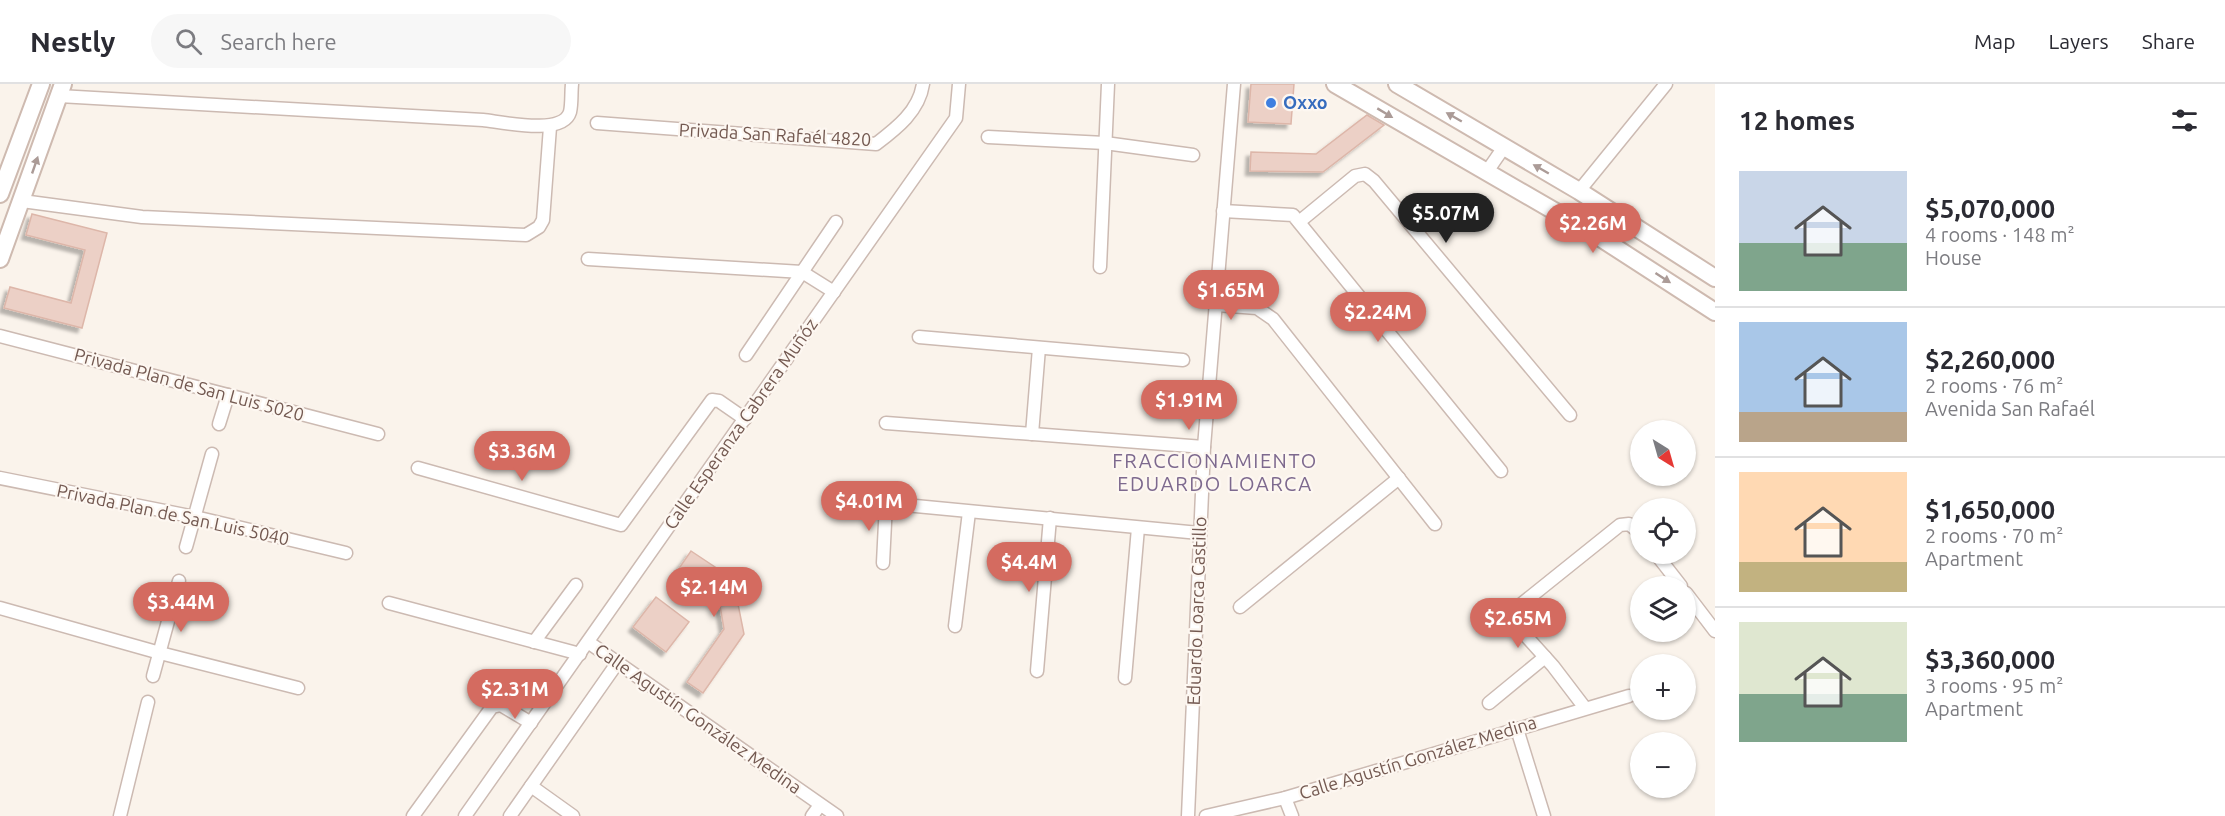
<!DOCTYPE html>
<meta charset="utf-8">
<style>
body{margin:0;font-family:Ubuntu,sans-serif;background:#f7f7f7;color:#2b2b33;height:100vh;display:flex;flex-direction:column;font-size:22px;white-space:nowrap}
*{box-sizing:border-box;margin:0}
p{font-size:20px;color:#7c7c81}
.icon{flex:none;width:33px;height:33px;fill:none;stroke:currentColor;stroke-width:2;stroke-linecap:round;stroke-linejoin:round}
.map{position:relative;flex:1;overflow:hidden}
.drawer{display:flex;flex-direction:column;background:#fff;width:510px}
.drawer>*{flex:none}
.needle{width:39px;rotate:143deg}
.fabs{position:absolute;left:1630px;top:336px;display:grid;gap:12px}
.fabs a{display:grid;place-items:center;width:66px;height:66px;border-radius:50%;background:#fff;box-shadow:0 2px 4px #0004;font-size:30px}
.price{position:absolute;translate:-50% -51px;padding:0 14px;border-radius:21px;background:#d46b60;color:#fff;font-size:20px;line-height:39px;filter:drop-shadow(0 2px 3px #0008)}
.price::after{content:'';position:absolute;left:50%;top:36px;width:18px;height:14px;margin-left:-9px;background:inherit;clip-path:polygon(0 0,100% 0,50% 100%)}
.price.current{background:#222;color:#fff}
ul{padding:0;list-style:none}
li{display:flex;align-items:center;gap:18px;height:150px;padding:0 24px}
li+li{border-top:2px solid #e1e1e2}
li span{display:grid;place-items:center;flex:none;width:168px;height:120px;border-radius:0px;color:#555}
li>.icon{margin-inline-start:auto}
span .icon{width:72px;height:72px;fill:#fffc;stroke-width:1}
li b{font-size:26px}
h2{display:flex;justify-content:space-between;align-items:center;height:72px;padding:0 24px;font-size:26px}
header{display:flex;align-items:center;gap:36px;box-sizing:border-box;height:84px;padding:0 30px;background:#fff;border-bottom:2px solid #e1e1e2}
header strong{font-size:28px}
nav{display:flex;gap:33px;margin-inline-start:auto;font-size:21px}
.search{width:420px;height:54px;background:#f7f7f7;display:flex;align-items:center;gap:15px;box-sizing:border-box;padding:0 21px;border-radius:33px;color:#7c7c81;font-size:22px}
main{display:flex;flex:1;min-height:0}
.map>svg:first-child{display:block}
</style>
<header>
<strong>Nestly</strong>
<div class="search"><svg class="icon" aria-label="search" viewBox="0 0 24 24"><circle cx="10" cy="10" r="6"/><path d="M15 15l6 6"/></svg>Search here</div>
<nav><a>Map</a><a>Layers</a><a>Share</a></nav>
</header>
<main>
<div class="map">
<svg width="1715" height="732" viewBox="0 0 1715 732">
<defs>
<filter id="shadow"><feDropShadow dx="-4.5" dy="4.5" stdDeviation="1.5" flood-color="#0004"/></filter>
</defs>
<rect width="100%" height="100%" fill="#faf3eb"/>
<g fill="#ecd0c6" stroke="#ddb6a9" stroke-width="1.5" filter="url(#shadow)">
<polygon points="1251,0 1294,0 1291,40 1248,38"/>
<polygon points="1367,31 1384,41 1323,88 1250,87 1251,68 1316,70"/>
<polygon points="32,130 107,149 82,244 4,224 10,203 71,219 85,166 26,151"/>
<polygon points="691,467 733,495 744,550 703,609 687,598 724,545 717,504 695,490 686,502 673,493"/>
<polygon points="656,513 689,538 666,568 633,543"/>
</g>
<g fill="none" stroke-linecap="round" stroke-linejoin="round">
<g stroke="#ccbab2" stroke-width="15">
<g id="street">
<path d="M59,12L483,36C502,38 563,52 570,28C572,20 571,9 572,0"/>
<path d="M597,39L876,60C897,44 919,27 923,0"/>
<polyline points="988,53 1105,59 1193,71"/>
<polyline points="1486,89 1504,63"/>
<polyline points="1579,107 1666,0"/>
<polyline points="22,117 142,133 526,151 539,143 543,136 550,43"/>
<polyline points="1223,127 1293,131 1501,387"/>
<polyline points="1299,138 1355,92 1365,90 1374,97 1570,331"/>
<polyline points="588,175 802,188 834,208"/>
<polyline points="1100,183 1108,0"/>
<polyline points="1216,221 1257,224 1273,235 1435,440"/>
<polyline points="0,252 378,350"/>
<polyline points="919,253 1183,276"/>
<polyline points="746,271 836,138"/>
<polyline points="886,339 1204,363"/>
<polyline points="219,340 228,311"/>
<polyline points="1032,350 1039,264"/>
<polyline points="418,384 621,441 712,316 719,317 745,335"/>
<polyline points="0,394 195,433 346,469"/>
<polyline points="863,417 1199,449"/>
<polyline points="186,463 212,370"/>
<polyline points="1656,470 1681,502"/>
<polyline points="883,479 886,419"/>
<polyline points="1686,509 1715,547"/>
<polyline points="389,519 580,570"/>
<polyline points="1240,523 1399,394"/>
<polyline points="0,524 160,569 298,604"/>
<polyline points="955,542 969,428"/>
<polyline points="534,558 576,501"/>
<polyline points="588,558 837,732"/>
<polyline points="1037,587 1050,434"/>
<polyline points="153,592 179,497"/>
<polyline points="1125,594 1138,444"/>
<polyline points="1489,619 1545,573"/>
<polyline points="1585,624 1553,582 1518,543 1516,532 1519,522 1620,441 1629,440 1641,450"/>
<polyline points="1517,645 1544,732"/>
<polyline points="531,702 573,732"/>
<polyline points="1285,714 1292,732"/>
<polyline points="120,732 148,618"/>
<polyline points="413,732 492,623 501,621 531,639"/>
<polyline points="465,732 956,34 959,0"/>
<polyline points="510,732 618,578"/>
<polyline points="812,732 820,721"/>
<polyline points="1188,732 1204,363 1234,0"/>
<polyline points="1206,732 1285,714 1629,612"/>
</g>
</g>
<g stroke="#cebab0" stroke-width="20">
<g id="secondary">
<polyline points="1335,0 1599,153 1715,228"/>
<polyline points="1397,0 1579,107 1715,194"/>
<polyline points="0,110 41,0"/>
<polyline points="0,175 63,0"/>
</g>
</g>
<use href="#street" stroke="#fff" stroke-width="12"/>
<use href="#secondary" stroke="#fff" stroke-width="16"/>
</g>
<defs><path id="oneway-solid" d="M-6-.8H1V-3.2L6.5 0L1 3.2V.8H-6Z" transform="scale(1.5)"/></defs>
<g fill="#ab9b97">
<use href="#oneway-solid" transform="translate(1385 29) rotate(31)"/>
<use href="#oneway-solid" transform="translate(1454 33) rotate(-150)"/>
<use href="#oneway-solid" transform="translate(35 81) rotate(-71)"/>
<use href="#oneway-solid" transform="translate(1541 85) rotate(-150)"/>
<use href="#oneway-solid" transform="translate(1663 194) rotate(33)"/>
</g>
<circle fill="#3f7fe0" stroke="#fdf7f1" stroke-width="2" cx="1271" cy="19" r="6"/>
<g text-anchor="middle" stroke-width="4.5" stroke-linejoin="round" paint-order="stroke">
<g font-size="18" font-weight="bold" fill="#366cbe" stroke="#fdf7f1" text-anchor="start">
<text x="1283" y="25">Oxxo</text>
</g>
<g font-size="18" fill="#735951" stroke="#fdf7f1">
<text transform="translate(775 51) rotate(3)" y="6">Privada San Rafaél 4820</text>
<text transform="translate(189 301) rotate(15)" y="6">Privada Plan de San Luis 5020</text>
<text transform="translate(741 340) rotate(-55)" y="6">Calle Esperanza Cabrera Muñóz</text>
<text transform="translate(173 431) rotate(12)" y="6">Privada Plan de San Luis 5040</text>
<text transform="translate(1197 527) rotate(-88)" y="6">Eduardo Loarca Castillo</text>
<text transform="translate(698 635) rotate(35)" y="6">Calle Agustín González Medina</text>
<text transform="translate(1418 674) rotate(-17)" y="6">Calle Agustín González Medina</text>
</g>
<g font-size="20" letter-spacing="1.5" fill="#7d698e" stroke="#fdf7f1">
<text x="1215" y="384">FRACCIONAMIENTO<tspan x="1215" dy="23">EDUARDO LOARCA</tspan></text>
</g>
</g>
</svg>
<div class="fabs">
<a><svg class="needle" viewBox="-14 -14 28 28"><path d="M0-13l5 13h-10z" fill="#e53935"/><path d="M0 13l5-13h-10z" fill="#7c7c81"/></svg></a>
<a><svg class="icon" aria-label="locate" viewBox="0 0 24 24"><circle cx="12" cy="12" r="6"/><path d="M12 2v4M12 18v4M2 12h4M18 12h4"/></svg></a>
<a><svg class="icon" aria-label="layers" viewBox="0 0 24 24"><path d="M12 4l9 5-9 5-9-5zM3 14l9 5 9-5"/></svg></a>
<a>+</a>
<a>−</a>
</div>
<b class="price current" style="left:1446px;top:160px">$5.07M</b>
<b class="price" style="left:1593px;top:170px">$2.26M</b>
<b class="price" style="left:1231px;top:237px">$1.65M</b>
<b class="price" style="left:1378px;top:259px">$2.24M</b>
<b class="price" style="left:1189px;top:347px">$1.91M</b>
<b class="price" style="left:522px;top:398px">$3.36M</b>
<b class="price" style="left:869px;top:448px">$4.01M</b>
<b class="price" style="left:1029px;top:509px">$4.4M</b>
<b class="price" style="left:714px;top:534px">$2.14M</b>
<b class="price" style="left:181px;top:549px">$3.44M</b>
<b class="price" style="left:1518px;top:565px">$2.65M</b>
<b class="price" style="left:515px;top:636px">$2.31M</b>
</div>
<section class="drawer">
<h2>12 homes<svg class="icon" aria-label="filters" viewBox="0 0 24 24"><path d="M4 7h16M4 17h16"/><circle cx="9" cy="7" r="2"/><circle cx="15" cy="17" r="2"/></svg></h2>
<ul>
<li><span style="background:linear-gradient(#c9d6e8 60%,#7fa58c 0)"><svg class="icon" aria-label="home" viewBox="0 0 24 24"><path d="M3 11l9-7 9 7M6 9v11h12V9"/></svg></span><div><b>$5,070,000</b><p>4 rooms · 148 m²</p><p>House</p></div></li>
<li><span style="background:linear-gradient(#a9c7e8 75%,#b9a48a 0)"><svg class="icon" aria-label="home" viewBox="0 0 24 24"><path d="M3 11l9-7 9 7M6 9v11h12V9"/></svg></span><div><b>$2,260,000</b><p>2 rooms · 76 m²</p><p>Avenida San Rafaél</p></div></li>
<li><span style="background:linear-gradient(#ffd9b3 75%,#c2b280 0)"><svg class="icon" aria-label="home" viewBox="0 0 24 24"><path d="M3 11l9-7 9 7M6 9v11h12V9"/></svg></span><div><b>$1,650,000</b><p>2 rooms · 70 m²</p><p>Apartment</p></div></li>
<li><span style="background:linear-gradient(#dfe7d0 60%,#7fa58c 0)"><svg class="icon" aria-label="home" viewBox="0 0 24 24"><path d="M3 11l9-7 9 7M6 9v11h12V9"/></svg></span><div><b>$3,360,000</b><p>3 rooms · 95 m²</p><p>Apartment</p></div></li>
</ul>
</section>
</main>
